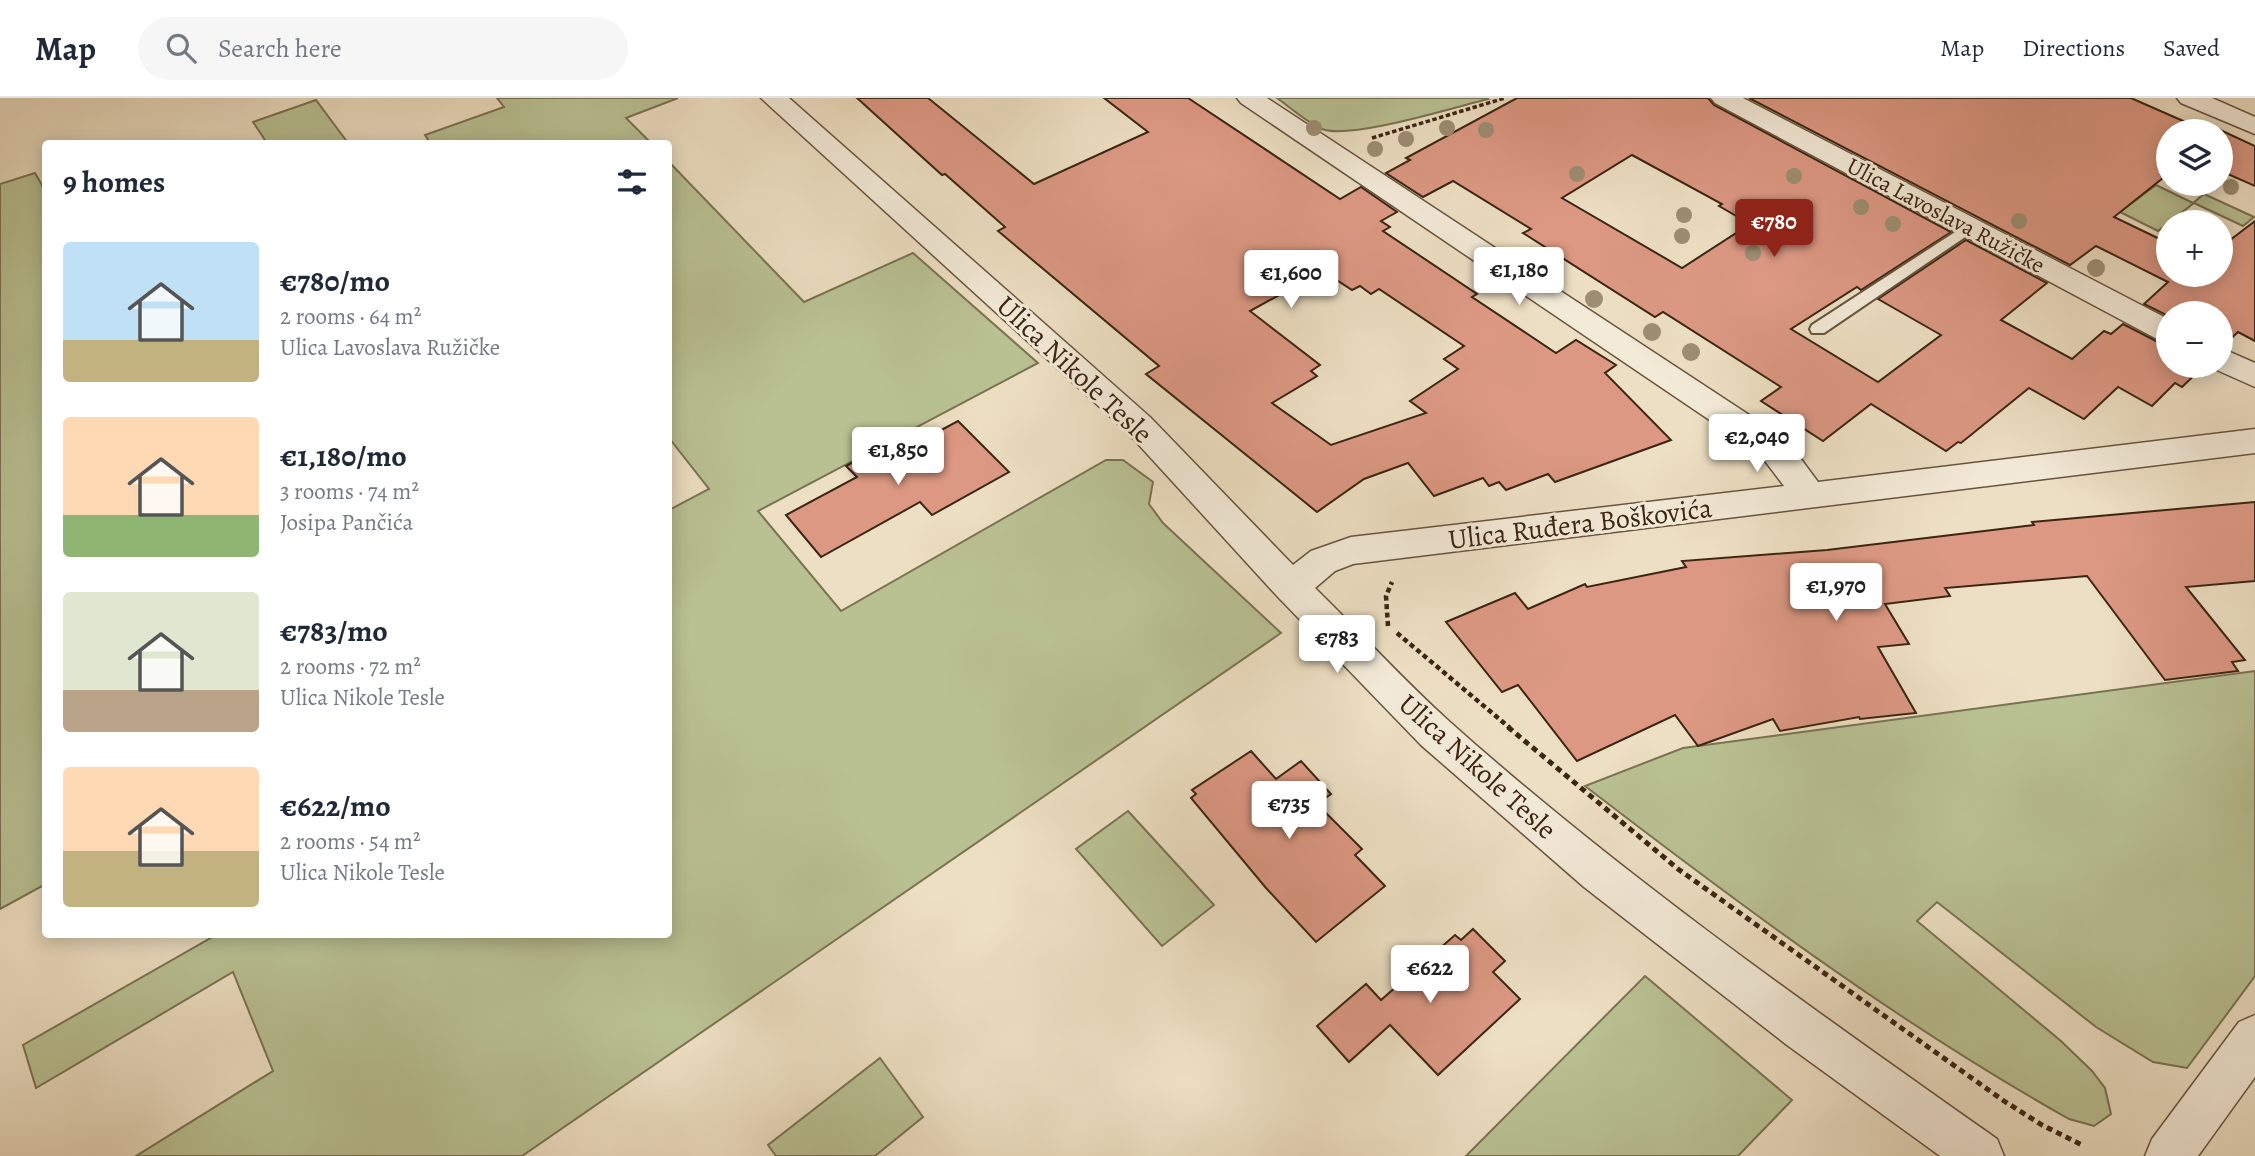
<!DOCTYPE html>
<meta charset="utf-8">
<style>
body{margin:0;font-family:Alegreya,serif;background:#f6f6f7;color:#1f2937;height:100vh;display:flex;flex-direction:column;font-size:26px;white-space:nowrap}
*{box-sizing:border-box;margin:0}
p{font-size:23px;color:#747a83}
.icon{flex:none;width:38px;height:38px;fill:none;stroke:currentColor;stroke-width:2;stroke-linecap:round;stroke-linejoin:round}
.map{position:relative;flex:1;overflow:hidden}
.details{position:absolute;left:42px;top:42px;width:630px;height:798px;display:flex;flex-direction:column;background:#fff;border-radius:7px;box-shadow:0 4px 18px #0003}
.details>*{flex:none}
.tools{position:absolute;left:2156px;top:21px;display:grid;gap:14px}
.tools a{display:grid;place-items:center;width:77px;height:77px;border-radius:50%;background:#fff;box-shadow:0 4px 18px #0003;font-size:35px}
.price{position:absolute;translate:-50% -60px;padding:0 16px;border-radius:7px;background:#fff;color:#222;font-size:23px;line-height:46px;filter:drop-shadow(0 2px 4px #0008)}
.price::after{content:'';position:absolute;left:50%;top:42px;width:21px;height:16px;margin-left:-10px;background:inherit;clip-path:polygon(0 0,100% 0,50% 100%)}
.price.current{background:#8f2418;color:#fff}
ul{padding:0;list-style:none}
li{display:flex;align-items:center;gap:21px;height:175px;padding:0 21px}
li span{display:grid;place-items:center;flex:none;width:196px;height:140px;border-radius:7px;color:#555}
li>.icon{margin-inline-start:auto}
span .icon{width:84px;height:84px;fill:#fffc;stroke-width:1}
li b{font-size:30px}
h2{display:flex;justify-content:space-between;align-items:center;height:84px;padding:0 21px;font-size:30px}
header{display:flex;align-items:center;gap:42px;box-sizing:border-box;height:98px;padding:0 35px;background:#fff;border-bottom:2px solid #e0e1e3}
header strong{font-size:33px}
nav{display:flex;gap:38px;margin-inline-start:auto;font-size:24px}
.search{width:490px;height:63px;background:#f6f6f7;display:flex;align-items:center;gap:18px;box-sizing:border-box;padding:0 24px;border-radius:38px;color:#747a83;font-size:26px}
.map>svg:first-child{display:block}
</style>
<header>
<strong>Map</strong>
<div class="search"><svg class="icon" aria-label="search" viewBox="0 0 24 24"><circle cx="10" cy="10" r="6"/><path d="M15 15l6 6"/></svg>Search here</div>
<nav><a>Map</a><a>Directions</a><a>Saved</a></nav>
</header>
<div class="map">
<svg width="2255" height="1058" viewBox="0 0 2255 1058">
<rect width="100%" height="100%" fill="#eddfc3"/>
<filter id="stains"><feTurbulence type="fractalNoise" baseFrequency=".00286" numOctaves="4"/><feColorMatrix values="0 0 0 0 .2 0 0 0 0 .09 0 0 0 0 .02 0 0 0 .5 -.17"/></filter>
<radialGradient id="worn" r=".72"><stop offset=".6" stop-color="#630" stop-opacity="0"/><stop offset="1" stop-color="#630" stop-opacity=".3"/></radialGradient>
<g fill="#b9c193" stroke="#7a7352" stroke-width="2">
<polygon points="497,0 678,0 626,20 651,45 431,46 425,37 504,9"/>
<path d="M1277,0H1486L1488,1C1455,9 1350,42 1322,31C1306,24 1291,10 1277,0Z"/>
<polygon points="316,2 348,45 267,45 253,24"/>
<polygon points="669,64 804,204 913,155 1038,265 758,413 841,513 1106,362 1123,362 1153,384 1149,406 1163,425 1281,535 522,1058 136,1058 273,973 233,874 36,990 23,947 216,837 668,836 669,412 709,391 669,340"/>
<polygon points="35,75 46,94 46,786 0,811 0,86"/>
<polygon points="2156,87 2193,105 2204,96 2254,119 2243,128 2194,105 2158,133 2120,114"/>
<path d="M2255,573V878L2187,970L2153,964L2096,929L1937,804L1917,823L2061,943L2092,973L2105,990L2111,1016L2094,1028L2069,1021C1898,925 1740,807 1585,688L1683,650Z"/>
<polygon points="1128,713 1214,807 1162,848 1076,751"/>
<polygon points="1645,878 1792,1002 1738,1058 1466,1058"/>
<polygon points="880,960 923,1019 875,1058 776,1058 768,1047"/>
</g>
<g fill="#dc9883" stroke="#3c2511" stroke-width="2" fill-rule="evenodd">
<path d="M857,0H928L1034,86L1148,34L1104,0H1188L1340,101L1361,89L1397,114L1381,123L1390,129L1383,133L1477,196L1472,199L1556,255L1576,242L1616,267L1605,275L1671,342L1555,384L1548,376L1506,392L1499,384L1489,388L1483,380L1434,398L1408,365L1364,381L1317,414L1146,276L1159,268L998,133L1005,129L945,76L942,77ZM1323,173L1352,192L1360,188L1371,196L1379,191L1464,248L1444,261L1458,271L1410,303L1426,315L1331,347L1272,305L1317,278L1311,273L1320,267L1250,213Z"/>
<path d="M1517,0H1708L1714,7L1951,134L1861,192L1857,189L1791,231L1878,284L1941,237L1878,201L1966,142L2047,185L2001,222L2072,261L2104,233L2111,236L2123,226L2156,243L2168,246V268H2204L2182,289L2175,285L2152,308L2118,289L2084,321L2029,290L1961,345L1958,344L1946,353L1871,306L1823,343L1761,303L1781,289L1663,214L1655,219L1523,135L1531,131L1453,83L1423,99L1386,75L1410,62L1406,60ZM1632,57L1722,106L1719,108L1750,126L1682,170L1562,100Z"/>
<polygon points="1749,0 2131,0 2206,33 2168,33 2168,76 2114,119 2168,145 2168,177 2221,177 2221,149 2255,123 2255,243 2238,234 2223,248 2221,247 2221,215 2168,215 2168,218 2144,206 2168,184 2096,148 2070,167"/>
<polygon points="2218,31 2255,48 2255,88 2221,73 2221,33 2216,33"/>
<polygon points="958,323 1009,374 932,417 920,404 821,459 786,417 857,379 846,368 882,349 891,359"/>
<polygon points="2255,404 2255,483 2186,489 2245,562 2232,564 2238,573 2165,582 2087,478 1945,490 1950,498 1885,506 1909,546 1878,549 1916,615 1860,621 1859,619 1780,633 1773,621 1698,648 1675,617 1577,663 1518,587 1502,594 1446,524 1515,495 1528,511 1585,486 1587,489 1686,469 1682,463 1827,452 2034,427 2032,424"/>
<polygon points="1251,653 1276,681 1301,663 1331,696 1317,706 1362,751 1355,757 1385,788 1316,844 1266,790 1191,700 1196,696 1192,692"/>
<polygon points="1473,831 1505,863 1493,874 1520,901 1438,977 1390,927 1349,964 1317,928 1366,886 1381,902 1455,837 1461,842"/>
</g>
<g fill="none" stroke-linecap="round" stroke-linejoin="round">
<g stroke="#68543e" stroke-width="4">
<polygon id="lane" points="1969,125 1976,130 1974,133 1824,235 1812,235 1810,231 1812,227"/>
</g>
<g stroke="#68543e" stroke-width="3">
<g id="street">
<path d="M761,0H789L1150,319L1293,467L1311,453L1351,439L1784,388L1765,363L1745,346L1241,5L1237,0H1267L1769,330L1789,345L1818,384L2255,331V355L1353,466L1335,473L1315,490C1360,534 1403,582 1450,624C1621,777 1810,909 1997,1041L2004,1058H1940L1787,947L1584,789L1421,647L1278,499L1128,335Z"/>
<polygon points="1711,0 1743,0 2168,221 2168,244 2157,241 1715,5"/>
<polygon points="2177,0 2212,0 2255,19 2255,36 2181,5"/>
<polygon points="2221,250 2255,265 2255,289 2210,269 2221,268"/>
<polygon points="2255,917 2255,979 2198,1058 2145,1058 2152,1041 2239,924"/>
</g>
</g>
<polyline stroke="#3c2511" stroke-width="3.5" stroke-dasharray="4.5 2.5" stroke-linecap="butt" points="1372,40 1505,0"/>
<g stroke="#3c2511" stroke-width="4.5" stroke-dasharray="5 3.5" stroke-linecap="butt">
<polyline points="1388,528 1386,498 1392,484"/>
<polyline points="1397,535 1510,630"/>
</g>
<polyline stroke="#3c2511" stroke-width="5" stroke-dasharray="6 4.5" stroke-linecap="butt" points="1508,629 1678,771 2004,1003 2042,1027 2082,1047"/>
<use href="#lane" fill="#f3ead8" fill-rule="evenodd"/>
<use href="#street" fill="#f3ead8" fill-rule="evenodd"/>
</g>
<g fill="#9d8e73">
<circle cx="1314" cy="30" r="8"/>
<circle cx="1447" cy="30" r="8"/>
<circle cx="1486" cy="32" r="8"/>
<circle cx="1406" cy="41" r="8"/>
<circle cx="1375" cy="51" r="8"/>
<circle cx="1577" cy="76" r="8"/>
<circle cx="1794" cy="78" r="8"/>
<circle cx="2231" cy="89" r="8"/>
<circle cx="1861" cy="109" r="8"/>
<circle cx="1684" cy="117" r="8"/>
<circle cx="2019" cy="123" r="8"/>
<circle cx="1893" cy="126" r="8"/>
<circle cx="1682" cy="138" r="8"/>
<circle cx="1753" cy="155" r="8"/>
<circle cx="2096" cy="170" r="9"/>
<circle cx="1594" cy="201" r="9"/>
<circle cx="1652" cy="234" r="9"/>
<circle cx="1691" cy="254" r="9"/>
</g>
<g text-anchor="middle" stroke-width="6" stroke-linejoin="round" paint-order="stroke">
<g font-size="23" fill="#3c2511" stroke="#f3ead8">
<text transform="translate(1946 117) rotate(28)" y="8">Ulica Lavoslava Ružičke</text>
</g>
<g font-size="28" fill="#3c2511" stroke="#f3ead8">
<text transform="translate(1075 271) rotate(43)" y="10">Ulica Nikole Tesle</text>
<text transform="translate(1580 425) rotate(-7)" y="10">Ulica Ruđera Boškovića</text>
<text transform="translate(1478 668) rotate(42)" y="10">Ulica Nikole Tesle</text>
</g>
</g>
<rect width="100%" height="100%" filter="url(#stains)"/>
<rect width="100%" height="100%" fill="url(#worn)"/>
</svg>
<div class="tools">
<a><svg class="icon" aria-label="layers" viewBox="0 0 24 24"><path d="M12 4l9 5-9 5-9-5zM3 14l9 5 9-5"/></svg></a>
<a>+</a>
<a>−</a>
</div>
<b class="price current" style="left:1774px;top:161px">€780</b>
<b class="price" style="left:1519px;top:209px">€1,180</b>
<b class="price" style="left:1291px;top:212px">€1,600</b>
<b class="price" style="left:1757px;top:376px">€2,040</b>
<b class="price" style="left:898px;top:389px">€1,850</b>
<b class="price" style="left:1836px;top:525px">€1,970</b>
<b class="price" style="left:1337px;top:577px">€783</b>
<b class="price" style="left:1289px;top:743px">€735</b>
<b class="price" style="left:1430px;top:907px">€622</b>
<section class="details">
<h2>9 homes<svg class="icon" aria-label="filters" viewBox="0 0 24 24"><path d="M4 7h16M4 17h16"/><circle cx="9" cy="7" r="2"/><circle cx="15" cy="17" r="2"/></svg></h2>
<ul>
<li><span style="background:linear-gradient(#bfe0f5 70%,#c2b280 0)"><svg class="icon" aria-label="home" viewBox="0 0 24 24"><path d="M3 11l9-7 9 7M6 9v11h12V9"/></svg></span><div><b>€780/mo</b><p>2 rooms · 64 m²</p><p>Ulica Lavoslava Ružičke</p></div></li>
<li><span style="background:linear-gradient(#ffd9b3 70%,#8fb573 0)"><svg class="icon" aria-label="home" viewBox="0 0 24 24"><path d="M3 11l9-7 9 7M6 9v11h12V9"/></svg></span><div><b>€1,180/mo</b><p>3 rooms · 74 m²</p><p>Josipa Pančića</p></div></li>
<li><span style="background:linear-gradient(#dfe7d0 70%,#b9a48a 0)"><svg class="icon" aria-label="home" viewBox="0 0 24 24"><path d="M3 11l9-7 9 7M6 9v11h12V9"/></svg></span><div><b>€783/mo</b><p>2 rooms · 72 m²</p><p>Ulica Nikole Tesle</p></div></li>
<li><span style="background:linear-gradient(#ffd9b3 60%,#c2b280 0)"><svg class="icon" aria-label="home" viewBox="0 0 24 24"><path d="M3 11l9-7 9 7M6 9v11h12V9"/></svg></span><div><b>€622/mo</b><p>2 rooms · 54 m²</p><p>Ulica Nikole Tesle</p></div></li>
</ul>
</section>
</div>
